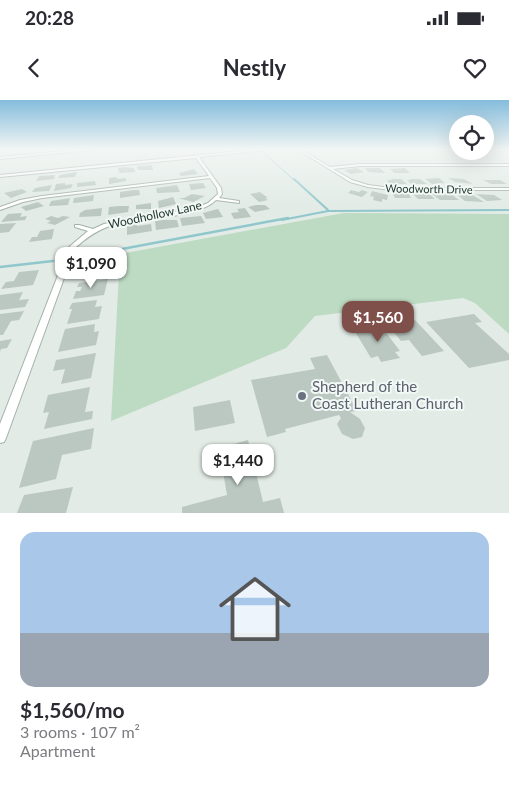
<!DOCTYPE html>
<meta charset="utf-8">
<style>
body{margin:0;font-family:Lato,sans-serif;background:#f7f7f7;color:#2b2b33;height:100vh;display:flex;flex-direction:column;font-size:19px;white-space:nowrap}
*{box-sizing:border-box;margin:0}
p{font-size:16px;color:#7c7c81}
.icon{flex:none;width:28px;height:28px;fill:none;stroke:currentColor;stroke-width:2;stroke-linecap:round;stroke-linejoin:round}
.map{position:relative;height:413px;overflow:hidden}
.details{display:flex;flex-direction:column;background:#fff;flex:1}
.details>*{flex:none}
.buttons{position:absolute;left:449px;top:15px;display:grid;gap:10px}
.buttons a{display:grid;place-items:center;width:45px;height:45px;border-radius:50%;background:#fff;box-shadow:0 5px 20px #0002;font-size:25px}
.price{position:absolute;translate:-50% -42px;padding:0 11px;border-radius:10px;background:#fff;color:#222;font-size:16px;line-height:32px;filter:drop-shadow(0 1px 2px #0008)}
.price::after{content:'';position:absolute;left:50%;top:30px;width:15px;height:11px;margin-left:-8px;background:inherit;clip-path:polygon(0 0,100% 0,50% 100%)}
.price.current{background:#7f4f4a;color:#fff}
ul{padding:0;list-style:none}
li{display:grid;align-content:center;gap:10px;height:265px;padding:0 20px}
li span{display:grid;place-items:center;height:155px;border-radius:15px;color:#555}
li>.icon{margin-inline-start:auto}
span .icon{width:90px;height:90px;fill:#fffc;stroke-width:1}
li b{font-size:21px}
.status{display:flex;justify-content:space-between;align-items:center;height:35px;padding:0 25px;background:#fff;direction:ltr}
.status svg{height:14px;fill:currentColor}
header{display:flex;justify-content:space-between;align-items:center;height:65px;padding:0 20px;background:#fff;font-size:22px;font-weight:700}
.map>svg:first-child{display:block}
</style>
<div class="status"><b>20:28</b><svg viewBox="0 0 49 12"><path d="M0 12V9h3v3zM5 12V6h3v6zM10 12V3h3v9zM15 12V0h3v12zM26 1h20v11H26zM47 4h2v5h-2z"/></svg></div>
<header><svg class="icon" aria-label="back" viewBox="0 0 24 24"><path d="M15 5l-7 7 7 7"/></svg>Nestly<svg class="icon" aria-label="heart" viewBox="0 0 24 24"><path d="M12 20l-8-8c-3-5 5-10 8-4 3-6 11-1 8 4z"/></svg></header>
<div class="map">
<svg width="509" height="413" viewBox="0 0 509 413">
<rect width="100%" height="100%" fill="#e2ebe6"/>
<polygon fill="#bddac2" points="344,113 509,114 509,234 475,203 463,198 315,216 286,248 111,321 120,154"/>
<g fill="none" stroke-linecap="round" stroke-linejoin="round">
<polyline stroke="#8fc7cb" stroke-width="1" points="263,52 295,81"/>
<g stroke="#8fc7cb" stroke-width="2">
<polyline points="294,79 328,110"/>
<polyline points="282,120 328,111 509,110"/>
</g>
<g stroke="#8fc7cb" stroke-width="2.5">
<polyline points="79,157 288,118"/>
<polyline points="0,167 53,161"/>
</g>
</g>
<g fill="#bbc8c2">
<polygon points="152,65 153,70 138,70 137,66"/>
<polygon points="124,67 134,68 135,72 119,73 118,68"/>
<polygon points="357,68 364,72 351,74 344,70"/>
<polygon points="365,68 380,68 385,73 368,72"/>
<polygon points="405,68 410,73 394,73 390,69"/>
<polygon points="194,69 198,74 181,76 179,73"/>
<polygon points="77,72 75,77 58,78 60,75"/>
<polygon points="55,75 54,79 36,81 39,76"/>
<polygon points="117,77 117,79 126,78 126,81 109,84 109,78"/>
<polygon points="439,78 445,83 432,84 425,79"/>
<polygon points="448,78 464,79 473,84 455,82"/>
<polygon points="391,79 401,79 407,84 390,84 387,80 392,80"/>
<polygon points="410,79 420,79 427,84 411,84 407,80 411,80"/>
<polygon points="483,80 500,80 507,84 491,84"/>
<polygon points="95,81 96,85 77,87 77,83"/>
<polygon points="65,83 65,85 73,84 71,88 54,91 56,84"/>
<polygon points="203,83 206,88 191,90 189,84"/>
<polygon points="52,85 49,91 32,92 35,88"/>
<polygon points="177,85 180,92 157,93 156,88"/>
<polygon points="22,89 27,92 11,98 4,93"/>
<polygon points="134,90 139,90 140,95 120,98 120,92"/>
<polygon points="351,90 359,92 362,90 368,92 362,97 348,93"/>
<polygon points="372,91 388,95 387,100 382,99 382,102 373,100 374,97 370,96"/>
<polygon points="260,92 268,98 265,98 268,100 259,102 250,94"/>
<polygon points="392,93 409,94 411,98 395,98"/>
<polygon points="428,93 435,99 418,99 413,94"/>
<polygon points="192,94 205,96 193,102 178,98 184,98"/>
<polygon points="432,94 451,94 459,100 440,100"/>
<polygon points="456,94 471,94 484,102 465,101"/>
<polygon points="476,94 494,95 502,100 487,101"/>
<polygon points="94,95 93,101 73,103 74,98"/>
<polygon points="173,97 176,104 159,108 158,101"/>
<polygon points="70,98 68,105 49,106 51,101"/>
<polygon points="38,102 44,106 26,111 21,107"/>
<polygon points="151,103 151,109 136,109 136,105"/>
<polygon points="256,105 265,105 270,109 255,112 248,107"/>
<polygon points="119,106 129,106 128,112 108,115 109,107"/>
<polygon points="102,108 101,116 79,117 80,113 85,110"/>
<polygon points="245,108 251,117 234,119 231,113 239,112 237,109"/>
<polygon points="218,109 223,117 206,119 203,113"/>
<polygon points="22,113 20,117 27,116 25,120 1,122 8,114"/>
<polygon points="51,116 58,118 63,116 70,117 55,125 47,123 51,121 45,119"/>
<polygon points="201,116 205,123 182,126 180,118"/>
<polygon points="163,120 177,120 179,127 156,130 155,121"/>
<polygon points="16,123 9,132 0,133 0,124"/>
<polygon points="137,124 137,126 151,124 152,131 127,135 127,125"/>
<polygon points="54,129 52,139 29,142 32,137 37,137 40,131"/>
<polygon points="110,161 108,170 104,170 103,177 82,179 85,170 81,170 83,164"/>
<polygon points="39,170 33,185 1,189 6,182 14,181 19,172"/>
<polygon points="108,179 104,195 73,199 76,191 80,191 82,187 77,187 79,183"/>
<polygon points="23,192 19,200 29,199 25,207 0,210 0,195"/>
<polygon points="97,200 95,207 102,206 99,219 67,224 72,209 69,209 72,203"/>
<polygon points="24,211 19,220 11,221 3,235 0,235 0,214"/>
<polygon points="474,214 482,222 475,223 509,254 509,260 469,268 426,222"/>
<polygon points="415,220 444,251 422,256 409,240 401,241 388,225"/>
<polygon points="95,224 94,232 99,231 96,245 58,252 65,229"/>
<polygon points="381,226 400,251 395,252 400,258 381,262 378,256 371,258 354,230"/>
<polygon points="12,239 7,248 1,249 0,252 0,241"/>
<polygon points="96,253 91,278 61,284 65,269 53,271 56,260"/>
<polygon points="327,255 357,311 350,312 360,319 365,328 362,337 353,339 342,334 337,324 341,318 339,315 285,329 286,332 267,337 251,280 315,269 310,258"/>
<polygon points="90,287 85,312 93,311 92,319 44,329 49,312 43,313 48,295"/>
<polygon points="230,300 235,323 195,331 193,307"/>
<polygon points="94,328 91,349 62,355 56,379 19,388 33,341"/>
<polygon points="248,340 263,402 280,398 284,413 182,413 182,407 227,395 219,348"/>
<polygon points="73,387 66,413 17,413 24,395"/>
</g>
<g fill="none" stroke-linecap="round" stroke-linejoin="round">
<g stroke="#a5b2ac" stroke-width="2">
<g id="street">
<polygon points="87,49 100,49 0,59 0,57"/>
<path d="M262,49H274L199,57L221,88L222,94L219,98L239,101V103L216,100C196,120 136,117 107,127C94,132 85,139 75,148L6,338L4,342L0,343V324L69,147L88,131L75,127V125H79L93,129L104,124L128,119L193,109L208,103L218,94L217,88L210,78L42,98L23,102L0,110V107L20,100L42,96L209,76L196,58L0,77V75Z"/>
<polygon points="297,49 300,49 330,67 360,64 509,64 509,66 360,66 333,69 352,80 368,85 391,88 509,88 509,90 391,90 368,87 350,82"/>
</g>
</g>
<use href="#street" fill="#fff" fill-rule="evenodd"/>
</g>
<linearGradient id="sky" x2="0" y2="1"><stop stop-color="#84bcdc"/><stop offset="0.46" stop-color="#f2f6f4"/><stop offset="1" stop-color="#f2f6f4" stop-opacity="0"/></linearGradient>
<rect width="509" height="107" fill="url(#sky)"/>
<circle fill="#6b7280" stroke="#f2f8f5" stroke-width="2" cx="302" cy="296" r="5"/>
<g text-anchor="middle" stroke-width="4" stroke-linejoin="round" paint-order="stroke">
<g font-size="11" fill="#243a32" stroke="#f2f8f5">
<text transform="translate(429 89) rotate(1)" y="4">Woodworth Drive</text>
</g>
<g font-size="12" fill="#243a32" stroke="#f2f8f5">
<text transform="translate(155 115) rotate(-12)" y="4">Woodhollow Lane</text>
</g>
<g font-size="15" fill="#5b616d" stroke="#f2f8f5" text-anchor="start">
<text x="312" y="292">Shepherd of the<tspan x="312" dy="17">Coast Lutheran Church</tspan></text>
</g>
</g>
</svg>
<div class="buttons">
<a><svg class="icon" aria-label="locate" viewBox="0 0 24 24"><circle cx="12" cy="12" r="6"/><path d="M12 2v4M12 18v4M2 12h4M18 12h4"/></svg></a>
</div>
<b class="price" style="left:91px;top:189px">$1,090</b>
<b class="price current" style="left:378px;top:243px">$1,560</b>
<b class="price" style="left:238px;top:386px">$1,440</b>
</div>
<section class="details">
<ul>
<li><span style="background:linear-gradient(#a9c7e8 65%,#9aa5b1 0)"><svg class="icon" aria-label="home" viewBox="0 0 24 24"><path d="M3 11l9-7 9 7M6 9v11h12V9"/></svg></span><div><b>$1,560/mo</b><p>3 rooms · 107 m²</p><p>Apartment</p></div></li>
</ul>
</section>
